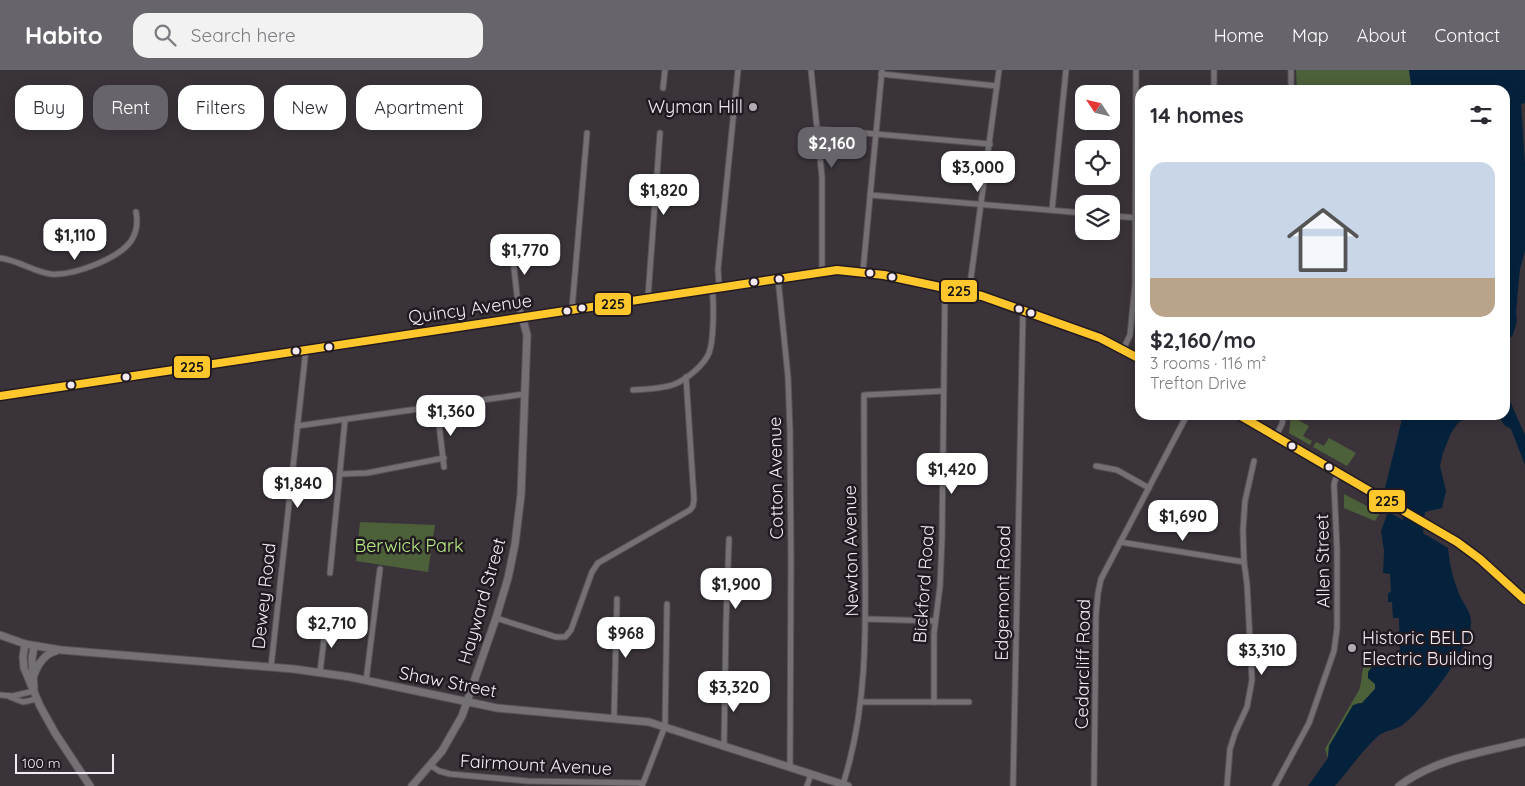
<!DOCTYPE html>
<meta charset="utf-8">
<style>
body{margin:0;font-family:Quicksand,sans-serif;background:#f2f2f3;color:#2b2b33;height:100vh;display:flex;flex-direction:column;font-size:19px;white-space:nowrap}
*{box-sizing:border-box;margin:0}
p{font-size:16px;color:#7c7c81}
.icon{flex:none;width:28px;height:28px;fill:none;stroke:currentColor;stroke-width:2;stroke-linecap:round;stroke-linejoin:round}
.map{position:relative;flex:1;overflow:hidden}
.drawer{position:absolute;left:1135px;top:15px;width:375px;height:335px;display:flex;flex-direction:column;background:#fff;border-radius:15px;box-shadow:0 2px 12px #0003}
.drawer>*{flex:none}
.hud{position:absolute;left:15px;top:15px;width:475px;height:45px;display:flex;gap:10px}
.needle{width:32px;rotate:305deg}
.controls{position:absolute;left:1075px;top:15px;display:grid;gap:10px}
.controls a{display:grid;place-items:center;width:45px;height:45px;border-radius:10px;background:#fff;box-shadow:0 2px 12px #0003;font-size:25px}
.scale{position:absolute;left:15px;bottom:12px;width:99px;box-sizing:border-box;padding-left:5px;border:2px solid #f3e9f3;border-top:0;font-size:14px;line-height:18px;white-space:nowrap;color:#f3e9f3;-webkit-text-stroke:4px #211a21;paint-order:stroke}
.price{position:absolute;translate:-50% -42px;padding:0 11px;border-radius:10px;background:#fff;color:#222;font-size:16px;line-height:32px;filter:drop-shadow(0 1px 2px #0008)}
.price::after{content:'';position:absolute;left:50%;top:30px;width:15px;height:11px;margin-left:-8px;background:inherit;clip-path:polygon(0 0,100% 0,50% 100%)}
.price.selected{background:#68646c;color:#fff}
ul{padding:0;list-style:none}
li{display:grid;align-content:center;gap:10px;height:265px;padding:0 15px}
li+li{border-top:1px solid #e1e1e2}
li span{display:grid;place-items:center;height:155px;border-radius:15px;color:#555}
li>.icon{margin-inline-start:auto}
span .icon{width:90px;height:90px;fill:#fffc;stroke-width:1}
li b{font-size:21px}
h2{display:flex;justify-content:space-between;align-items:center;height:60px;padding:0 15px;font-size:21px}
.pill{padding:0 18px;border-radius:15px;background:#fff;box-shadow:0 2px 12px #0003;font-size:18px;line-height:45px}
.pill.selected{background:#68646c;color:#fff}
header{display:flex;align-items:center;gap:30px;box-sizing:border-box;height:70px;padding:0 25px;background:#68646c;color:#fff}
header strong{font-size:24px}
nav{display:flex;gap:28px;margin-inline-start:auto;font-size:18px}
.search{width:350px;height:45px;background:#f2f2f3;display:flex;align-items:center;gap:12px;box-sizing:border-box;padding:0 18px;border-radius:15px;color:#7c7c81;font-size:19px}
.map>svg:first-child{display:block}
</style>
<header>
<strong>Habito</strong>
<div class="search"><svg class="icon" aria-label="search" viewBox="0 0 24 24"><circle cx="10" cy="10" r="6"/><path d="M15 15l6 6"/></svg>Search here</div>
<nav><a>Home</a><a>Map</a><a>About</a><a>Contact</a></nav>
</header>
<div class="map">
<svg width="1525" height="716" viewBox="0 0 1525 716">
<rect width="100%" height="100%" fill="#3a343a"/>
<g fill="#4c6039">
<polygon points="1296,0 1409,0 1412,20 1297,20"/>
<polygon points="1291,346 1309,356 1303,366 1312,371 1310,375 1289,363"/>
<polygon points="1329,368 1356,383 1347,396 1313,377 1316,372 1324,376"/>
<polygon points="1344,424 1380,443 1375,451 1344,438"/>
<polygon points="360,452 435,455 428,502 356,491"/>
<path d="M1374,590L1382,593L1374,594L1368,608L1375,614V619L1362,633H1357L1329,676L1328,688L1325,679L1359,620C1363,610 1360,602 1366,592Z"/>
</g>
<g fill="#05223d">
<polygon points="1409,0 1525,0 1525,33 1521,34 1525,94 1525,181 1520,199 1518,219 1516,243 1517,252 1512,267 1506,265 1505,267 1505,20 1412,20"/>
<polygon points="1505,320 1525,365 1525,395 1511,359 1504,355 1498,345 1505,345"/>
<path d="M1403,345H1470L1458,353L1451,363L1443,383L1440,396L1446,421L1442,438L1425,442L1423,463L1448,478C1450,497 1453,509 1460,526C1464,534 1470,541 1471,550C1474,575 1422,642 1401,656C1394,660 1383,661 1377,667C1362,681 1349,700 1335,716H1308L1328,688L1329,676L1353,635L1362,633L1375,619V614L1368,608V602L1374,594L1400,592L1399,548H1393L1392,532H1388V523L1391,522L1390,504L1383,503L1384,481L1381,461L1388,442L1403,450L1404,429L1385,418Z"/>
</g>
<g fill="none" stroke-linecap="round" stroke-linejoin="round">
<g stroke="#585258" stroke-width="7">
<g id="street">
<polyline points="811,0 822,107 822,201"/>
<polyline points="1214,0 1214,20"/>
<polyline points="1291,0 1291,20"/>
<polyline points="881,4 997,16"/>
<polyline points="663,18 665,0"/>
<polyline points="818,59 990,74"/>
<polyline points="870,125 1084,143"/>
<polyline points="1052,140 1066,0"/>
<polyline points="1111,146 1140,148"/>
<path d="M0,188C18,190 34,202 51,204C73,206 118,189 131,171C137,162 138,152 136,142"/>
<polyline points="513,189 518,235 522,246"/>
<polyline points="863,201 882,0"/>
<polyline points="778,208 788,307 790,361 791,491 790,698"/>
<polyline points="719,217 718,199 738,0"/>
<polyline points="969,222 999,0"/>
<polyline points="648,227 660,63"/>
<polyline points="572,239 587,63"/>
<polyline points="1123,280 1130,265 1135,215 1136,0"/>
<path d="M633,320C646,319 663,319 675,314C687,309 704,295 709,283C714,270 714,233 712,218"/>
<polyline points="437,337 444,397"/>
<polyline points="297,356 525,324"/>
<polyline points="1276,366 1282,354 1284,345"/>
<polyline points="1096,396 1117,400 1149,418"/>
<polyline points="340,404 367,403 444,388"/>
<polyline points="1120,472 1244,492"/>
<polyline points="330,503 345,350"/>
<polyline points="496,548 556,567 565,567 571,560 592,502 598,493 690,440 693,436 694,429 686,307"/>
<polyline points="866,549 935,551"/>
<polyline points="271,597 306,279"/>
<polyline points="320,602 326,553"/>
<polyline points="366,611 380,499"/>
<polyline points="0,625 13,626 34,621"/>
<polyline points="10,627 23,632 37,629"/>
<polyline points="861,632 969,632"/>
<polyline points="934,632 934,563 940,516 942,468 945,217"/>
<polyline points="614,648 617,529"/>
<polyline points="724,677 726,552 729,469"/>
<polyline points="430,695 439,701 450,704 528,711 642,713"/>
<path d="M843,714C867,640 866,562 865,484C864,431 864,378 864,325L943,321"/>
<polyline points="642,716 665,656 667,534"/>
<polyline points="807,716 811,704"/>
<polyline points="1013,716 1023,240"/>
<polyline points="1094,716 1096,545 1098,523 1101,509 1187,345"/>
<polyline points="1227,716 1230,679 1235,663 1247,637 1252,610 1247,514 1244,492 1243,460 1245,431 1254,391"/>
<polyline points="1275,716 1309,653 1334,581 1337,558 1337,479 1334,414 1338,402"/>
</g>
</g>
<g stroke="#585258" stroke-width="9">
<g id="secondary">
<polyline points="0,565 25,574 61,580 294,599 350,607 497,638 649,652 848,716"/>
<polyline points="25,574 23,587 24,598 40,636 55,663 90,716"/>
<polyline points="34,576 32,589 34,618"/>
<path d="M34,605C38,594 44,584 56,581"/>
<polyline points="412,716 442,681 462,646 496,548 508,508 515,474 521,425 527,265 522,246"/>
<path d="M1399,716C1435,689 1482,682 1525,672"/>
</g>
</g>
<g stroke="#585258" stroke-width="9">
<g id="primary">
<polyline points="0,326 837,200 884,205 982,226 1100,268 1140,289"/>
<polyline points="1239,345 1457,472 1480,489 1525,530"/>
</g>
</g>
<use href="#street" stroke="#757075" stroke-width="5"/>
<use href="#secondary" stroke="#757075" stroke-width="7"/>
<use href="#primary" stroke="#76686f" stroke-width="8"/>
<g stroke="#211a21" stroke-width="11">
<g id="bus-1">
<polyline points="0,326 837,200 884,205 982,226 1100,268 1140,289"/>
<polyline points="1239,345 1457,472 1480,489 1525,530"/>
</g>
</g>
<use href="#bus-1" stroke="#ffc72c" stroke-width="8"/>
</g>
<g fill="#b2aab2" stroke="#211a21" stroke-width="2">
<circle cx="753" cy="37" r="5"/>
<circle cx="1352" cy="578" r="5"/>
</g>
<g fill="#f3e9f3" stroke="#211a21" stroke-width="2">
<circle cx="870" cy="203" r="4.5"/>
<circle cx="892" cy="207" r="4.5"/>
<circle cx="779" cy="209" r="4.5"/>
<circle cx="754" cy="212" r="4.5"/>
<circle cx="582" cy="238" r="4.5"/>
<circle cx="1019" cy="239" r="4.5"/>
<circle cx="567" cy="241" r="4.5"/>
<circle cx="1031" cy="243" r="4.5"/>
<circle cx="329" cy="277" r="4.5"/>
<circle cx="296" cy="281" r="4.5"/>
<circle cx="126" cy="307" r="4.5"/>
<circle cx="71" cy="315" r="4.5"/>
<circle cx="1292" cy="376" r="4.5"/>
<circle cx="1329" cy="397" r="4.5"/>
</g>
<g text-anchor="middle" stroke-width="5" stroke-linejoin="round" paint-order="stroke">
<g font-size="18" fill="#f3e9f3" stroke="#211a21" text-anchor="end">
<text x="743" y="43">Wyman Hill</text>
<text x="1362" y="574" text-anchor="start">Historic BELD<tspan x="1362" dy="21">Electric Building</tspan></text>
</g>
<g font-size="18" fill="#f3e9f3" stroke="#211a21">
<text transform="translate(470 239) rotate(-8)" y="6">Quincy Avenue</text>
<text transform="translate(776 408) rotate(-91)" y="6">Cotton Avenue</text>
<text transform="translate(851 481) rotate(-91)" y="6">Newton Avenue</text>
<text transform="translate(1323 491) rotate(-91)" y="6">Allen Street</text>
<text transform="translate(924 514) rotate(-86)" y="6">Bickford Road</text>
<text transform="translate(1003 523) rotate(-89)" y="6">Edgemont Road</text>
<text transform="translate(264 526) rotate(-84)" y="6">Dewey Road</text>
<text transform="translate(482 531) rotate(-74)" y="6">Hayward Street</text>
<text transform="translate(1083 594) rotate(-89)" y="6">Cedarcliff Road</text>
<text transform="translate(448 612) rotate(11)" y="6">Shaw Street</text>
<text transform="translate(536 695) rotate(3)" y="6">Fairmount Avenue</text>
</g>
<g font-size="18" fill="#b5ea84" stroke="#211a21">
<text x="409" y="482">Berwick Park</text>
</g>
</g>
<g stroke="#211a21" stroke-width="2">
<rect x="940" y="209" width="38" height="24" rx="5" fill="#ffc72c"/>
<rect x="594" y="222" width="38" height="24" rx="5" fill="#ffc72c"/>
<rect x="173" y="285" width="38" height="24" rx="5" fill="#ffc72c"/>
<rect x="1368" y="419" width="38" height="24" rx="5" fill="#ffc72c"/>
</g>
<g font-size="14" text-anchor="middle" font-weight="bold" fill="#111">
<text x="959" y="226">225</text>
<text x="613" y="239">225</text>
<text x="192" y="302">225</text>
<text x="1387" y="436">225</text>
</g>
</svg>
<div class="controls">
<a><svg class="needle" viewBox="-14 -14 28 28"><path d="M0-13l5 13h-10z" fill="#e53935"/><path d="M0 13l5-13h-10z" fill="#7c7c81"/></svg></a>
<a><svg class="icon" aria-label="locate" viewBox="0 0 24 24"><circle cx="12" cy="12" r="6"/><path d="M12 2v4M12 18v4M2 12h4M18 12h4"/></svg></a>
<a><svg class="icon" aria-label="layers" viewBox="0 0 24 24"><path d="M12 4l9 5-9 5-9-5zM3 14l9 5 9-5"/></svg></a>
</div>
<div class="scale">100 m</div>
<b class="price selected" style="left:832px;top:99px">$2,160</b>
<b class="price" style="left:978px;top:123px">$3,000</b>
<b class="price" style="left:664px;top:146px">$1,820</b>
<b class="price" style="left:75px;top:191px">$1,110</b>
<b class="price" style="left:525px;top:206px">$1,770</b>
<b class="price" style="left:451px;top:367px">$1,360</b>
<b class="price" style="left:952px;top:425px">$1,420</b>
<b class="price" style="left:298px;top:439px">$1,840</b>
<b class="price" style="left:1183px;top:472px">$1,690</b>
<b class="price" style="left:736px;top:540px">$1,900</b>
<b class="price" style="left:332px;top:579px">$2,710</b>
<b class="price" style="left:626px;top:589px">$968</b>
<b class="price" style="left:1262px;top:606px">$3,310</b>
<b class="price" style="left:734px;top:643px">$3,320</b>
<div class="hud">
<a class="pill">Buy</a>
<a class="pill selected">Rent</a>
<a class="pill">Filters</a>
<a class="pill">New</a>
<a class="pill">Apartment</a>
</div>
<section class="drawer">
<h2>14 homes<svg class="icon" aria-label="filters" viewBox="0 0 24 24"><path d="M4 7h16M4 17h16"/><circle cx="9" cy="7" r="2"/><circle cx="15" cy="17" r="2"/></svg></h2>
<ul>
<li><span style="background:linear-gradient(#c9d6e8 75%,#b9a48a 0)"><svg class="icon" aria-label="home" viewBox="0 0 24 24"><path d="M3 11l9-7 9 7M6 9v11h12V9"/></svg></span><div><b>$2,160/mo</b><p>3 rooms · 116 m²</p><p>Trefton Drive</p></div></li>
</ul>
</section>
</div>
